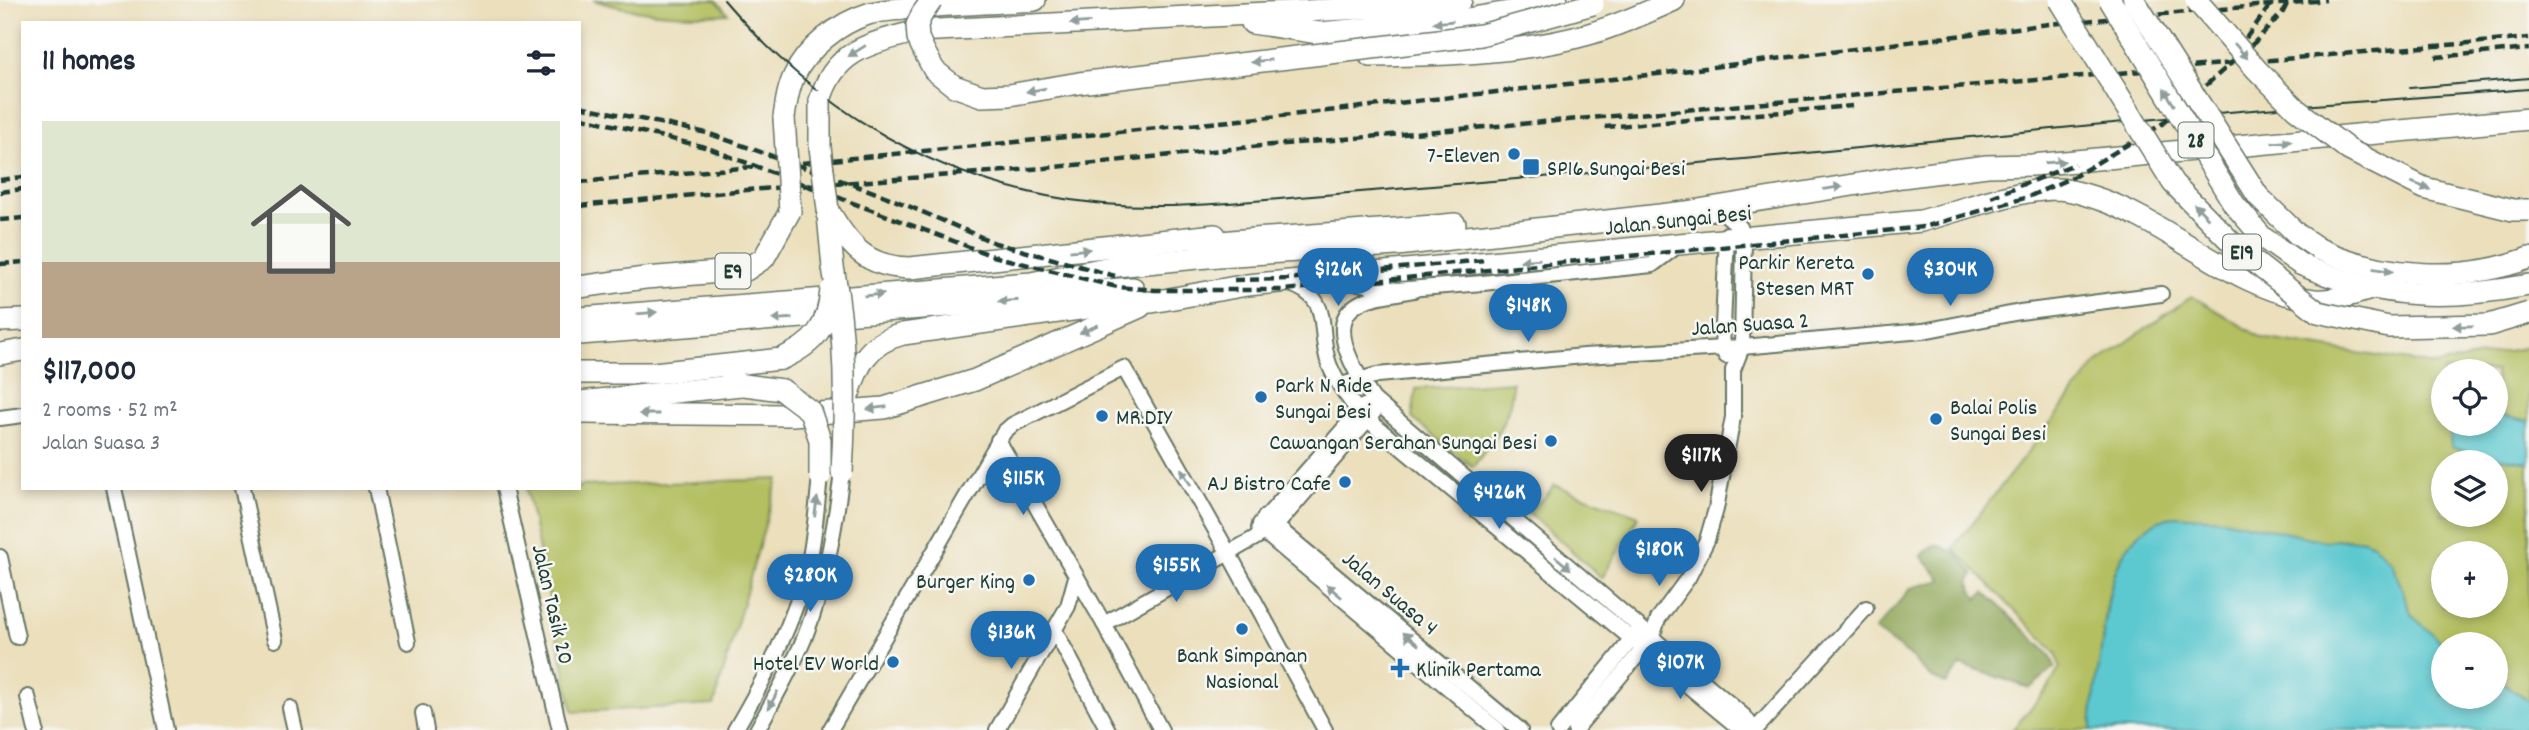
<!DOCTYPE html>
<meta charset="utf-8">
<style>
body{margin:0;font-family:Dekko,sans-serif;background:#f6f6f7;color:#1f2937;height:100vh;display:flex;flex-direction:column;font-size:26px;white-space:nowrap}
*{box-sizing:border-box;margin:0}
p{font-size:23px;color:#747a83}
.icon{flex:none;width:38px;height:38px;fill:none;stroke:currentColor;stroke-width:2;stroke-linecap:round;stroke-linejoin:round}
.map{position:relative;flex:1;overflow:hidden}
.panel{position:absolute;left:21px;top:21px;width:560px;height:469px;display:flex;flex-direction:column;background:#fff;border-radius:0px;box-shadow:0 4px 10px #0003}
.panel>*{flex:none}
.controls{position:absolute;left:2431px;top:359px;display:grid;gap:14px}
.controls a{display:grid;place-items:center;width:77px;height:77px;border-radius:50%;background:#fff;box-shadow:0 4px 10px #0003;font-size:35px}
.price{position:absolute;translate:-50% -60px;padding:0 16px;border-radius:24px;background:#1f6fb2;color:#fff;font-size:23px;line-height:46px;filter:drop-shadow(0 2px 4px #0008)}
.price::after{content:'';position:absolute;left:50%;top:42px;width:21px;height:16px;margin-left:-10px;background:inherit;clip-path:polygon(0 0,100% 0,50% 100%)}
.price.selected{background:#222;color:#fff}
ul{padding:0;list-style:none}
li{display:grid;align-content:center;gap:14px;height:371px;padding:0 21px}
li+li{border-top:2px solid #e0e1e3}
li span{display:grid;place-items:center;height:217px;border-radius:0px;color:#555}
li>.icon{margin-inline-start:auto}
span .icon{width:126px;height:126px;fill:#fffc;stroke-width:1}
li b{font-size:30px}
h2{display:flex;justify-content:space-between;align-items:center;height:84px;padding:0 21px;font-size:30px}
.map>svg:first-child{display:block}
</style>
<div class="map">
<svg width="2529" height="730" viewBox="0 0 2529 730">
<rect width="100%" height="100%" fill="#f6f6f2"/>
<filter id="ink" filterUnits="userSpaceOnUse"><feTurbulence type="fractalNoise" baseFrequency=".0143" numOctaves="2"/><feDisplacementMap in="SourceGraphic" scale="14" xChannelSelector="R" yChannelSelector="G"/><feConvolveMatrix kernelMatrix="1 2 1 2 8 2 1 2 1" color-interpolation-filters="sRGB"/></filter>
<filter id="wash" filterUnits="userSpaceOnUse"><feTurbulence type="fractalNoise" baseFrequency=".00686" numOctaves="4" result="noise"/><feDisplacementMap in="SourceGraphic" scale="28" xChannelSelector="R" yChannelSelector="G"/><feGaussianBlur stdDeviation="1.57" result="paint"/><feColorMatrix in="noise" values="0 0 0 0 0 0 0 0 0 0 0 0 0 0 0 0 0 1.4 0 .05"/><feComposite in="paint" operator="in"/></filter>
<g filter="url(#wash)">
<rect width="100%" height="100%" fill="#ebdfbc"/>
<g fill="#b3bf60" stroke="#697e4a" stroke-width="2" fill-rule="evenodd">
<path d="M593,0H716L728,14C681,17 638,14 593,0Z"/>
<path d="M2192,296L2262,338L2435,365L2529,347V422L2496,414V371H2443V424H2458L2450,433L2467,452L2529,463V702L2496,677V644H2444L2412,616L2392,563L2349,539L2324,541L2175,516C2111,530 2108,596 2101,650C2098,677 2092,703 2091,730H2012L2049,687L2060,667L2056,653L1953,548L2097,363ZM2443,462H2496V514H2443ZM2443,553H2496V606H2443Z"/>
<path d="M1512,382C1514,415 1492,442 1473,467L1412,418L1416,389Z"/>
<polygon points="778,479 714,705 573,712 526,488 579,488 579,486"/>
<polygon points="1554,485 1639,516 1602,578 1527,511 1544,498"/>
</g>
<polygon fill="#8ea656" stroke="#567245" stroke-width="2" points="1937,545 1955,552 1974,574 1969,582 1977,599 1985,592 2050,655 2055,667 2030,688 1961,665 1946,684 1930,677 1909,655 1875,630 1911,588 1942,580 1921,556 1932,546"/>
<g fill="#5bc8cf" stroke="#3d8282" stroke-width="2">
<polygon points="2496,414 2529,422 2529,463 2467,452 2451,447 2450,433 2458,424 2496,424"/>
<path d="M2175,516L2223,519L2324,541L2362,539L2373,544L2392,563L2412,616L2444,644L2443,696H2496V677L2529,702V730H2091C2092,703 2098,677 2101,650C2109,596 2111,530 2175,516Z"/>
</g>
</g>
<g filter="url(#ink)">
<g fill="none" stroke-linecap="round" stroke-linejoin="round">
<g stroke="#667664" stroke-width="18">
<g id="minor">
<polyline points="1347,281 1396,290 1483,283 1652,265 1677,246"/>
<path d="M1287,283C1335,298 1316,327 1329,364C1336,382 1349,400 1362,415L1738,727L1750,730"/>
<path d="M1414,290C1396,294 1370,295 1355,306C1325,326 1359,378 1373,399L1745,717L1754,730"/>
<polyline points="1726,356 1722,349 1727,234"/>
<polyline points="1341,385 1377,375 1584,356 1742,347 1923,331 2020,312 2161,294"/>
<polyline points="0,418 23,415"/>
<polyline points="998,440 1104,624 1161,730"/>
<polyline points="114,488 166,730"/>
<polyline points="242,488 275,640"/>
<polyline points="376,488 408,642"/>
<polyline points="504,488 560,730"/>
<polyline points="1265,517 1520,730"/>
<polyline points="1260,524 1364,406"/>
<polyline points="1259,528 1498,730"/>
<polyline points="0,557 17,637"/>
<polyline points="1104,624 1276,526 1374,412"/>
<polyline points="1054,629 1108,730"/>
<polyline points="28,697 36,730"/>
<polyline points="290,708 295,730"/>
<polyline points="423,713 426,730"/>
<path d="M735,730C766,677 795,621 809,562C815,534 817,504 820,476"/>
<path d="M757,730C773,701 791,670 804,639C825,586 835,528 842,472"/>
<polyline points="830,730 1004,432 1012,425 1124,368 1229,554 1325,730"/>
<polyline points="997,730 1068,606 1076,577"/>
<polyline points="1558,730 1637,633"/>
<polyline points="1575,730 1652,638 1658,619 1688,578 1707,540 1716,509 1733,417 1733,370 1742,347 1744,239 1740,227 1724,213 1711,213"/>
<polyline points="1755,730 1866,608"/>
</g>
</g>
<g stroke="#667664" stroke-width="24">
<g id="highway">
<polyline points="1252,23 1319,33 1455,21 1539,7 1557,0"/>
<path d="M1370,56C1442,55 1519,54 1589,34C1619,25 1646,13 1674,0"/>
<path d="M820,101C834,49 872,43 918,31L1404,6L1461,0"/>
<path d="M784,118C786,103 788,89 794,76C807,48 839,23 868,14C881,10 896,10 910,8C952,4 994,3 1035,0"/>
<path d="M828,210C850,246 865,267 910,268L1215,235"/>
<polyline points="828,215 833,267"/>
<path d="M1202,244C1286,235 1371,232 1455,224"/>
<path d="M2319,249C2383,278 2462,283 2529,258"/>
<path d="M2300,264C2379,299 2445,301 2529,285"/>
<polyline points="579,287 645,278 746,270 764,258 790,211"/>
<polyline points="579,318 1031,283 1116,266 1218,256 1397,245 1686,212 1902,177 1987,166 2032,165 2529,119"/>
<polyline points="0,321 23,320"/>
<polyline points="579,334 1055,298 1095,291 1133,288"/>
<polyline points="0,354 23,350"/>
<polyline points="579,373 654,373 781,359"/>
<polyline points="729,383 782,390"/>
<polyline points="580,402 741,385"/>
<path d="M846,402C858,367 864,344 903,334L1122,303L1152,302L1247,285L1921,221C1962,210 2015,190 2056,189C2068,189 2081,193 2093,197C2170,221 2231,289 2314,300C2332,302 2354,294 2371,289"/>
<polyline points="579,413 792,415 884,408 975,380 1140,307"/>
</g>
</g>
<use href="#minor" stroke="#fff" stroke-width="14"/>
<use href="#highway" stroke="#fff" stroke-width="21"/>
<g stroke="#1f3d34" stroke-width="2">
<path d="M724,0C811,101 915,170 1047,196C1132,213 1215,205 1300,197C1372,191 1444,185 1516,179C1754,160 1991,134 2229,112C2328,103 2429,97 2529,89"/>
<polyline points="2410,88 2529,78"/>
</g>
<g stroke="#1f3d34" stroke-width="4.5" stroke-dasharray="10 5" stroke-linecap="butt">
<polyline points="2246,38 2274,0"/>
<polyline points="2435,57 2529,49"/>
<polyline points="579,106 707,133 885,196 995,243 1115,276"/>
<polyline points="579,117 705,147 993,256 1117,287 1155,290 1284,290 1924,227 2028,197 2075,176 2162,124 2254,43 2283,12 2289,0"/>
<polyline points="1605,127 1852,106"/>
<polyline points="802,163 1291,115 1666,73 2049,24 2326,0"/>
<polyline points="0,180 23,177"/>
<polyline points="579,182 753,167"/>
<polyline points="0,192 23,189"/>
<polyline points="1991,197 2075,164"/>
<polyline points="579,206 747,190 1045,168 1250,147 2529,38"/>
<polyline points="0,220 23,218"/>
<polyline points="0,264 23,262"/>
<polyline points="1234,280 1286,279 1485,260"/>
</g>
<g stroke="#667664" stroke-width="24" stroke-linecap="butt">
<g id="highway-bridge">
<polyline points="932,0 922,14 917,25 918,38 924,51 934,70 954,86 982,96 1009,95 1079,83 1481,35 1593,4"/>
<polyline points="2060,0 2173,183 2240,251 2318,312 2389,327 2489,325 2529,313"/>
<polyline points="2110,0 2234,204 2262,237 2300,264"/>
<polyline points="2134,0 2258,196 2297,234 2319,249"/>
<polyline points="2196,0 2257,70 2296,109 2349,150 2424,188 2513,210 2529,210"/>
<polyline points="820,101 820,147 828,210"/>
<polyline points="784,118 790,211"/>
<path d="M833,267C846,335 846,403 842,472"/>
<path d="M781,359C815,344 828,327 831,290"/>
<polyline points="782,390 810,411 820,440 820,476"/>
</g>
</g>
<use href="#highway-bridge" stroke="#fff" stroke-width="21"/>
</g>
<defs><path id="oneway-solid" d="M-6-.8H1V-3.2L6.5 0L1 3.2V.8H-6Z" transform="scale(1.75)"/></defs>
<g fill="#8f9e9a">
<use href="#oneway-solid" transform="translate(1443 22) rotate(175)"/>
<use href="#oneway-solid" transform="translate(1080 23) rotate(177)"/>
<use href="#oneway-solid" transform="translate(857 51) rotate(148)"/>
<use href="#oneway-solid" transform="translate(2241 51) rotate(49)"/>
<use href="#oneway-solid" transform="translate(1261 61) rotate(173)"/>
<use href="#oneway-solid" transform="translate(1036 90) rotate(170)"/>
<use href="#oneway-solid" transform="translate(2169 97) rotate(-122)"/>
<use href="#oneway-solid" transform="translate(2282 142) rotate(-5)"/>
<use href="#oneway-solid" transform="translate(2055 162) rotate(-5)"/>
<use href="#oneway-solid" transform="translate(2421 186) rotate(22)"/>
<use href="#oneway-solid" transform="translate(1833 188) rotate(-9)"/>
<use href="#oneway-solid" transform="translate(2201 211) rotate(-135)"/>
<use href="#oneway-solid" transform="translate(1080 250) rotate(-6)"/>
<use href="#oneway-solid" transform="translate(1530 260) rotate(175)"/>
<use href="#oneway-solid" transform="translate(2383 270) rotate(9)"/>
<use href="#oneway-solid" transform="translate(874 295) rotate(-5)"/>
<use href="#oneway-solid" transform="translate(1008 301) rotate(176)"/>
<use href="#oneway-solid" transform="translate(647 313) rotate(-5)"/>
<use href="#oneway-solid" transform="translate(782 319) rotate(176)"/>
<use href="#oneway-solid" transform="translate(2463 326) rotate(179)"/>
<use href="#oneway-solid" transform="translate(1089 329) rotate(156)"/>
<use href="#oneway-solid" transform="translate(877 408) rotate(173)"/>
<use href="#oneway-solid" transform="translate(649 414) rotate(-180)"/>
<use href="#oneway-solid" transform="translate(1186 477) rotate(-120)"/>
<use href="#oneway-solid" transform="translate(816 507) rotate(-82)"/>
<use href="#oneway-solid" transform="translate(1563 563) rotate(40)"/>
<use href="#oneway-solid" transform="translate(1334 591) rotate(-140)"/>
<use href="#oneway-solid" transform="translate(1411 639) rotate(-140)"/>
<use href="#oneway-solid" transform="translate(773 700) rotate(118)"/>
</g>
</g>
<g fill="#1f6fb2" stroke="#f6f6f2" stroke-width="2.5">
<circle cx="1514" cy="154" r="7"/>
<rect x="1522" y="158" width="18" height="18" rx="3.5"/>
<circle cx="1868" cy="274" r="7"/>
<circle cx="1261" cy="397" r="7"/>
<circle cx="1102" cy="416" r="7"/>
<circle cx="1936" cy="419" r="7"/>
<circle cx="1551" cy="441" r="7"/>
<circle cx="1345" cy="482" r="7"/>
<circle cx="1029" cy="580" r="7"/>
<circle cx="1242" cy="629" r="7"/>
<circle cx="893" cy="662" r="7"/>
<path d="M1396.5 657.5h7v7h7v7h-7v7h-7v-7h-7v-7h7z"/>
</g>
<g text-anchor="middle" stroke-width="5" stroke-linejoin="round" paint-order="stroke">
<g fill="#f6f6f2" stroke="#60746d" stroke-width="2">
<rect x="2178.5" y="122.5" width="35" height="35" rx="5"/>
<rect x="2223" y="234.5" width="38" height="35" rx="5"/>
<rect x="715.5" y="253.5" width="35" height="35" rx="5"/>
</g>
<g font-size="21" font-weight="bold" fill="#1f3d34">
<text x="2196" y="147">28</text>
<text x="2242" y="259">E19</text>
<text x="733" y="278">E9</text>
</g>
<g font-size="23" fill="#1f3d34" stroke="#f6f6f2" text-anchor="end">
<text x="1500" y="162">7-Eleven</text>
<text x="1547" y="175" text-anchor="start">SP16 Sungai Besi</text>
<text x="1854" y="269">Parkir Kereta<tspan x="1854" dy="26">Stesen MRT</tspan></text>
<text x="1275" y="392" text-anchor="start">Park N Ride<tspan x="1275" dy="26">Sungai Besi</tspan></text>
<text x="1950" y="414" text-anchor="start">Balai Polis<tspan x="1950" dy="26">Sungai Besi</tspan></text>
<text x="1116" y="424" text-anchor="start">MR.DIY</text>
<text x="1537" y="449">Cawangan Serahan Sungai Besi</text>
<text x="1331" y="490">AJ Bistro Cafe</text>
<text x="1015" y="588">Burger King</text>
<text x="1242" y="662" text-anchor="middle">Bank Simpanan<tspan x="1242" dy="26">Nasional</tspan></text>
<text x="879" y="670">Hotel EV World</text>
<text x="1416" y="676" text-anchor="start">Klinik Pertama</text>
</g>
<g font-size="23" fill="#1f3d34" stroke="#f6f6f2">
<text transform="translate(1678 219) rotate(-6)" y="8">Jalan Sungai Besi</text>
<text transform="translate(1750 323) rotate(-4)" y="8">Jalan Suasa 2</text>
<text transform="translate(1391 592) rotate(40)" y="8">Jalan Suasa 4</text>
<text transform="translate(554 604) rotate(77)" y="8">Jalan Tasik 20</text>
</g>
</g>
</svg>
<div class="controls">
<a><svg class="icon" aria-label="locate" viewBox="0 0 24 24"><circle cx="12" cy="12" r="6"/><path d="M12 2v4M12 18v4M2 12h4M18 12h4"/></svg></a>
<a><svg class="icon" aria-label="layers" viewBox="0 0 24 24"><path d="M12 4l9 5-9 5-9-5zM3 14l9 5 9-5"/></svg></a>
<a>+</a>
<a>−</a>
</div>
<b class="price" style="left:1338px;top:308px">$126K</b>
<b class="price" style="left:1950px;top:308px">$304K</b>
<b class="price" style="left:1528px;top:344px">$148K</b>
<b class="price selected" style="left:1701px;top:494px">$117K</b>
<b class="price" style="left:1023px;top:517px">$115K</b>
<b class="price" style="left:1499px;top:531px">$426K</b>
<b class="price" style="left:1659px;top:588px">$180K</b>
<b class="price" style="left:1176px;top:604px">$155K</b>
<b class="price" style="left:810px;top:614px">$280K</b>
<b class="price" style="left:1011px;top:671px">$136K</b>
<b class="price" style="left:1680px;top:701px">$107K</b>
<section class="panel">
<h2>11 homes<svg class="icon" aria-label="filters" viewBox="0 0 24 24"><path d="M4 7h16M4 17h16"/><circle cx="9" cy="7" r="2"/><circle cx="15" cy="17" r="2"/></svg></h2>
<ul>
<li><span style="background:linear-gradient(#dfe7d0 65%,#b9a48a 0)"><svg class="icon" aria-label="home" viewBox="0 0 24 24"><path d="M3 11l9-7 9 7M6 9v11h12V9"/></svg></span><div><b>$117,000</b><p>2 rooms · 52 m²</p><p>Jalan Suasa 3</p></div></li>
</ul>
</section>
</div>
